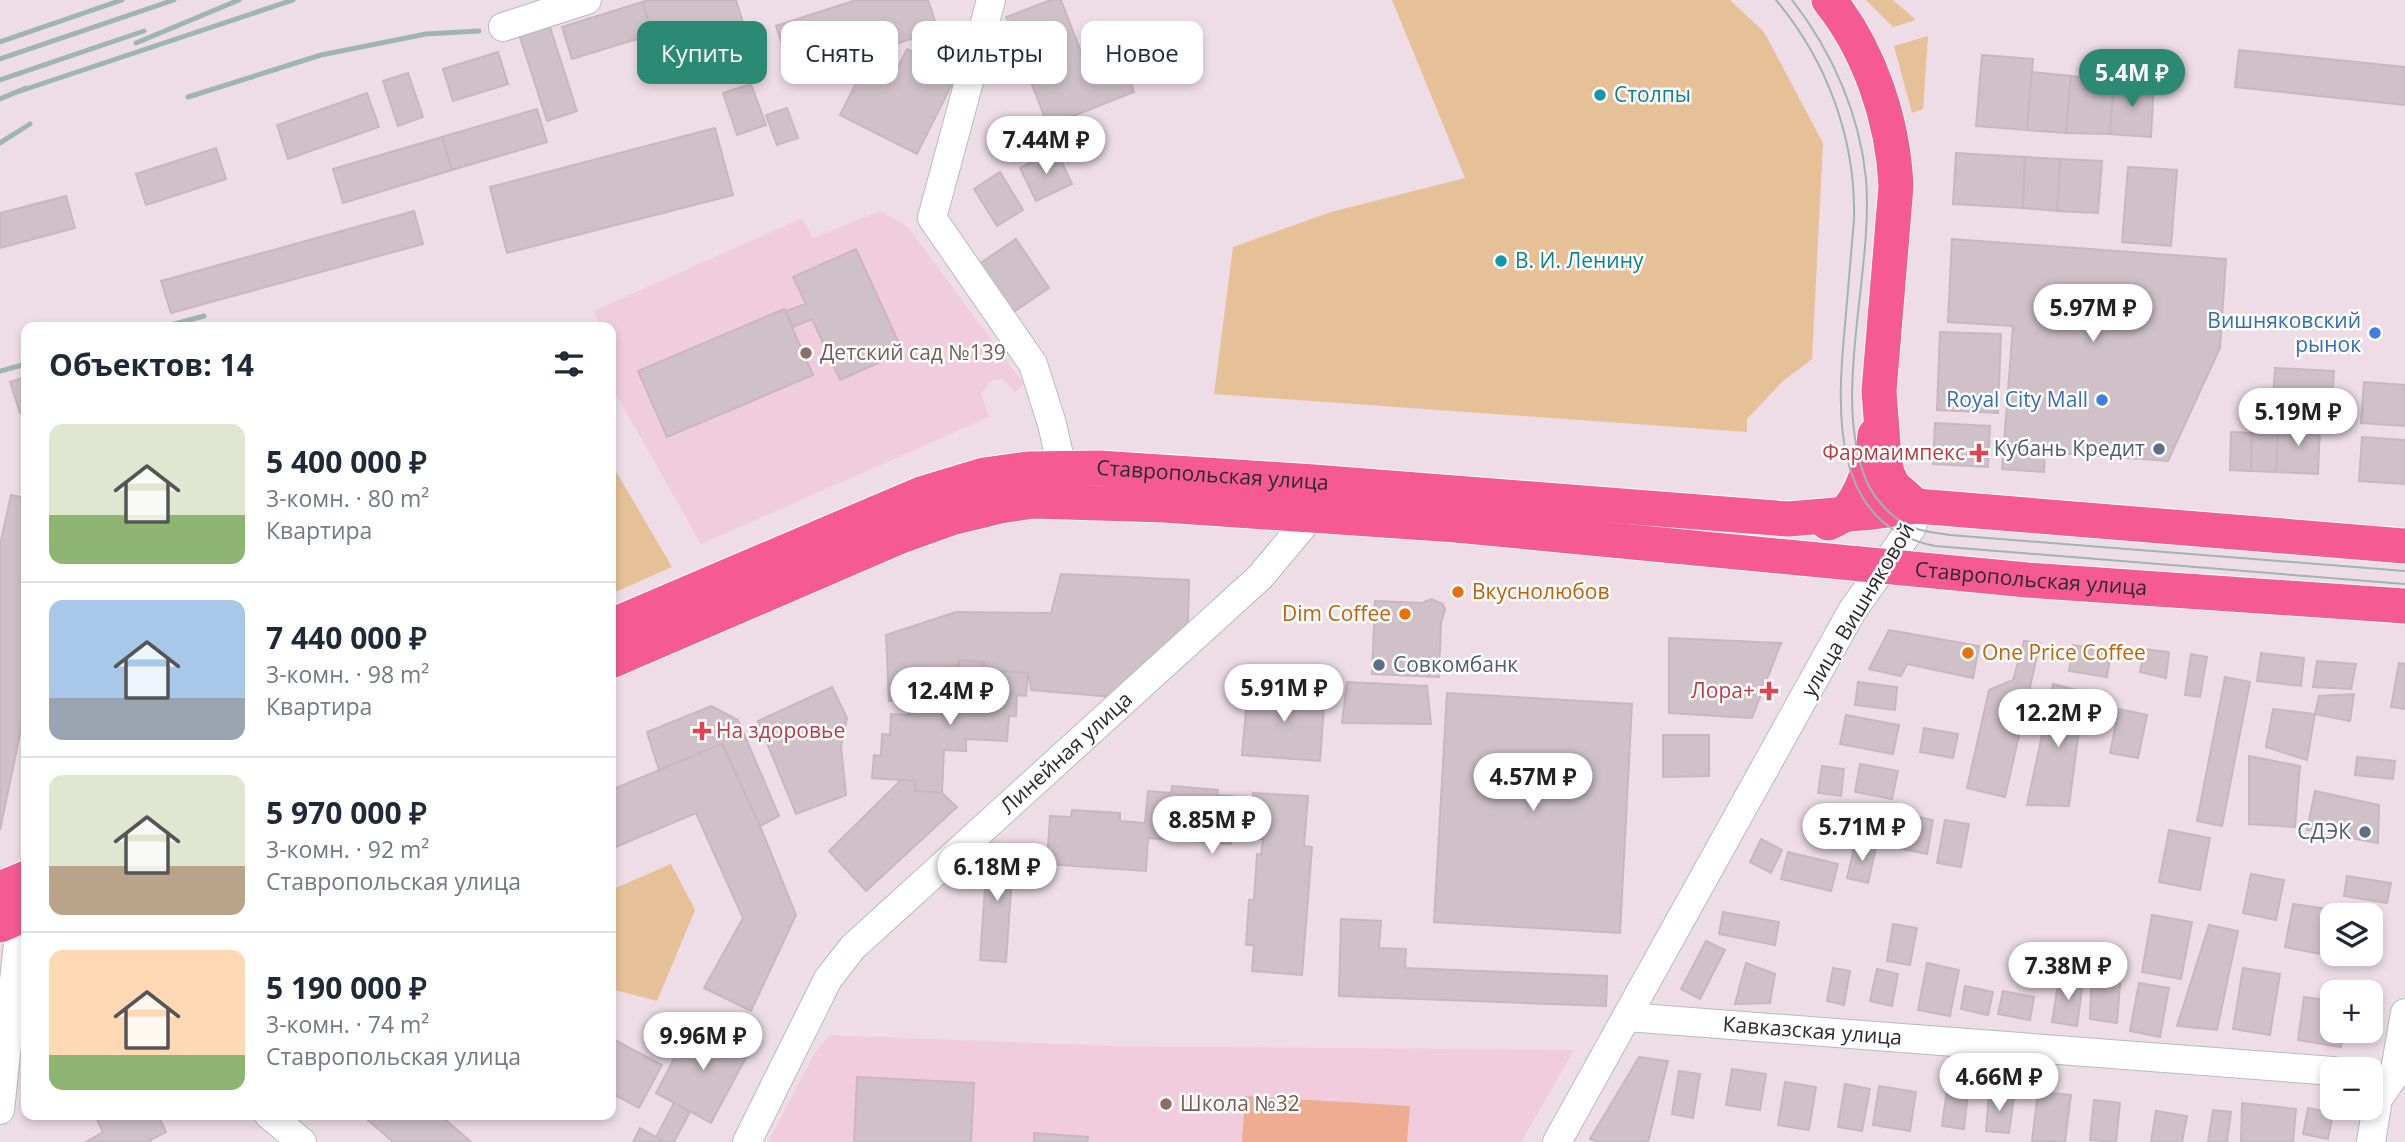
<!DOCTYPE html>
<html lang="ru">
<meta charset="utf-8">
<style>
body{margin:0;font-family:"Open Sans",sans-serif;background:#f2f2f3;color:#1f2937;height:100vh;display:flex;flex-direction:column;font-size:26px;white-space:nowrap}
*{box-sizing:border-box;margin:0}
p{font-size:23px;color:#747a83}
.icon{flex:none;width:38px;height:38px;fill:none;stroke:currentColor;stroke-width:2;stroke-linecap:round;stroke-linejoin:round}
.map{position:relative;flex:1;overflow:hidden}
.details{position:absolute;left:21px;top:322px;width:595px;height:798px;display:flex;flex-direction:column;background:#fff;border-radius:14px;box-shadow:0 4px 10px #0003}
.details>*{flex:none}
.banner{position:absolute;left:637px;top:21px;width:665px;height:63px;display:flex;gap:14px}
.buttons{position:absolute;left:2320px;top:903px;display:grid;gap:14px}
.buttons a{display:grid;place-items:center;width:63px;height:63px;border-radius:14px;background:#fff;box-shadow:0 4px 10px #0003;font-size:35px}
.price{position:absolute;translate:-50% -60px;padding:0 16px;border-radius:24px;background:#fff;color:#222;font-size:23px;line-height:46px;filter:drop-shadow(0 2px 4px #0008)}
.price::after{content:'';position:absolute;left:50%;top:42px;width:21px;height:16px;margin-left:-10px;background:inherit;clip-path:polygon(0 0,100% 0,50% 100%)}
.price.selected{background:#2b8974;color:#fff}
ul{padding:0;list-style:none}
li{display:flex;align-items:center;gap:21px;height:175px;padding:0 28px}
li+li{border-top:2px solid #e0e1e3}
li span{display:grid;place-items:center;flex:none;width:196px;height:140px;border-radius:14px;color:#555}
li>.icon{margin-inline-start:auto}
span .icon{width:84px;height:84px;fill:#fffc;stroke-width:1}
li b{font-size:30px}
h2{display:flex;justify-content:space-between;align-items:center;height:84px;padding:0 28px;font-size:30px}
.pill{padding:0 24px;border-radius:14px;background:#fff;box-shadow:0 4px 10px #0003;font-size:24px;line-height:63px}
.pill.selected{background:#2b8974;color:#fff}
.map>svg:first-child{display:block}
</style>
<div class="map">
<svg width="2405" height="1142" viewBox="0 0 2405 1142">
<rect width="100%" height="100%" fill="#eedde6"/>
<g fill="#f0ccdc">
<polygon points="880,211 908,227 1024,384 1015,392 1003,379 991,381 981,393 989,417 701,544 611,385 611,327 593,327 599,324 594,311 802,218 813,238"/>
<polygon points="830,1035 1109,1046 1574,1050 1521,1142 768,1142 816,1051"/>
</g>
<g fill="#e6c198">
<polygon points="1392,0 1730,0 1764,32 1823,143 1812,359 1783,381 1747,419 1747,432 1214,394 1233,247 1331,212 1465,178"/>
<polygon points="1866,0 1893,0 1916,20 1893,27"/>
<polygon points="1928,36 1923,109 1912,113 1894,46"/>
<polygon points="611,463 672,567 611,594"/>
<polygon points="671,864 695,910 657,1001 611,989 611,890"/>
</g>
<polygon fill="#eead93" points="1245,1096 1410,1106 1407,1142 1242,1142"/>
<g fill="#d0c1c9" stroke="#c9b6c0" stroke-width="2" fill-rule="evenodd">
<polygon points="649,0 736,0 753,55 668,82 642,2"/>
<polygon points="856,0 928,0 938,30 793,78 776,26"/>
<polygon points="1051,0 1061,0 1093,83 1126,70 1134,92 1048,126 1006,17"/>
<polygon points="642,2 653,34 572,59 562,27"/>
<polygon points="549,24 577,111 547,121 519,34"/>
<polygon points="907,49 957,74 917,154 840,115 863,69 890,83"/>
<polygon points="2239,50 2405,67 2405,105 2235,87"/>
<polygon points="498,52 508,84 453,101 443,69"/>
<polygon points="1982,55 2033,59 2027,130 1976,126"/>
<polygon points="2032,72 2071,76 2066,133 2027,130"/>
<polygon points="408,73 423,117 398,126 383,81"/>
<polygon points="2071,76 2114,81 2110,134 2066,133"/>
<polygon points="2114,81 2154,83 2151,137 2110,134"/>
<polygon points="751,84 766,125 737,135 723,93"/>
<polygon points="367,93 379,127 288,159 277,125"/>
<polygon points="787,108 798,138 777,145 766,115"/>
<polygon points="537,109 547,142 452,170 442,137"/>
<polygon points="715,128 733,195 507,253 490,187"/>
<polygon points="442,137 452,170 343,203 333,169"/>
<polygon points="216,148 226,179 146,205 136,174"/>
<polygon points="1056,150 1072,184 1036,201 1020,168"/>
<polygon points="1956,153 2025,157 2023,208 1953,204"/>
<polygon points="2025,157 2060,159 2057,211 2023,208"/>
<polygon points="2060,159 2102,161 2098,213 2057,211"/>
<polygon points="2128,167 2177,170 2171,246 2122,242"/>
<polygon points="1000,172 1023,210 997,226 974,189"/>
<polygon points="66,196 75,228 0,248 0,213"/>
<polygon points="414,211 423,244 171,313 161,281"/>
<polygon points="1016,239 1049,288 1009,315 976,266"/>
<polygon points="1952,239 2226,259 2220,348 2168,461 2045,452 2044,472 2002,469 2013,326 1948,322"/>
<polygon points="856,249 903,352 840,380 812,319 793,327 786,311 806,304 793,277"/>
<polygon points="784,309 813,375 667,437 638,371"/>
<polygon points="1940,332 2001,334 1998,413 1937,410"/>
<polygon points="2275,368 2334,371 2331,418 2272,415"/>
<polygon points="26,377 26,411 20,413 10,382"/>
<polygon points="2364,382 2405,385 2405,426 2361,423"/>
<polygon points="1935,423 1990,426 1988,467 1933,464"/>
<polygon points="2278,423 2320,425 2318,474 2276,472"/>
<polygon points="2231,432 2252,433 2251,471 2230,470"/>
<polygon points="2252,433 2278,433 2276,472 2251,471"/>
<polygon points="2362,437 2405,440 2405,484 2359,481"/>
<polygon points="11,495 26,498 26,705 0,830 0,545"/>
<polygon points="1061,574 1189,580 1188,623 1113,697 1031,690 1028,673 983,670 984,662 959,660 956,689 889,701 886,635 956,612 1051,613"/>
<polygon points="1431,599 1443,604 1445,610 1441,623 1439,677 1372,674 1375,601 1422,603"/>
<polygon points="1889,630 1979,646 1973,678 1907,664 1901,676 1869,669"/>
<polygon points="1669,638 1781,643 1752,718 1669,713"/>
<polygon points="2024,641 2040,643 2005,797 1967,788 1989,690 2013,680"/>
<polygon points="2073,645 2111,651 2107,677 2069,671"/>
<polygon points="2144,649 2169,652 2166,678 2140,672"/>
<polygon points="2261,653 2304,658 2301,686 2257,681"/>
<polygon points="2191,654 2207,657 2200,697 2185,695"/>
<polygon points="959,660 984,662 983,670 1028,673 1026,696 1017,695 1016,716 1009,716 1007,741 966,739 966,751 944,750 942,793 915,791 915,781 872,778 874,755 881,756 882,734 890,735 891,714 909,715 909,710 933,712 933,707 963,708 964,690 956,689"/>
<polygon points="2317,661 2356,664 2351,689 2313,687"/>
<polygon points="2399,663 2405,664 2405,709 2391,707"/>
<polygon points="2225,677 2250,682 2222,826 2197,821"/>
<polygon points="1347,682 1427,686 1431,724 1342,723"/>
<polygon points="1858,682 1897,687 1895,710 1855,705"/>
<polygon points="2053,684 2084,692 2069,806 2027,805"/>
<polygon points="832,687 847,718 841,747 846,795 796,814 758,721"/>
<polygon points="1248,687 1325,693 1320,761 1242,755"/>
<polygon points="1447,693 1632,704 1620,933 1434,922"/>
<polygon points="2354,694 2350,721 2315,714 2319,696"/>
<polygon points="711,706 738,720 779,816 760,826 722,744 659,770 647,732"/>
<polygon points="2119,709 2147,715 2138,758 2110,753"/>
<polygon points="2273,709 2315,714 2307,760 2266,747"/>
<polygon points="1846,715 1899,725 1893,754 1840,744"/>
<polygon points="1924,728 1958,734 1953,758 1920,752"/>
<polygon points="1663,735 1709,735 1709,776 1663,777"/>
<polygon points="722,744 760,826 796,915 751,1011 704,988 743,918 696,813 611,849 611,790"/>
<polygon points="2249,756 2300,766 2295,827 2249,824"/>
<polygon points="2357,757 2395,761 2393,779 2355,775"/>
<polygon points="1860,764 1898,771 1892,799 1855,792"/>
<polygon points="1822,766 1844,769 1841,796 1818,793"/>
<polygon points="901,780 915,781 915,791 942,793 957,807 866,891 829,851"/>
<polygon points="1172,786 1218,790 1217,795 1253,798 1253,793 1308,796 1304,846 1312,847 1302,975 1252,971 1254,945 1246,945 1249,900 1254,900 1257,854 1261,855 1263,839 1232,836 1231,844 1148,838 1146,871 1047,864 1050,816 1071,817 1072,810 1120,813 1120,821 1145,823 1148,791 1171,793"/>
<polygon points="2315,791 2379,805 2378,843 2307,830"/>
<polygon points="1900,813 1933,820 1927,854 1893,847"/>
<polygon points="1945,820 1969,824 1961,867 1937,863"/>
<polygon points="2169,830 2210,838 2200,890 2159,882"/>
<polygon points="1761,839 1782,850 1771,873 1750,862"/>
<polygon points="1855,844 1876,848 1868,883 1847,878"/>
<polygon points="988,845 1014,847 1006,962 980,960"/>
<polygon points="1788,852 1838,864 1831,891 1781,879"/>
<polygon points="2251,874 2284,880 2276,920 2243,913"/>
<polygon points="2347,876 2391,883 2387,903 2344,896"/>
<path d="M2293,904L2372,915L2371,964L2285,947ZM2333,915H2371V954H2333Z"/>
<polygon points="1723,912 1779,922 1775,945 1719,934"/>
<polygon points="2152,915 2192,922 2181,979 2142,972"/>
<polygon points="1341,919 1381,921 1379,948 1406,949 1405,968 1607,976 1606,1006 1339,996"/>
<polygon points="1893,924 1917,928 1910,965 1887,961"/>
<polygon points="2209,925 2238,931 2217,1030 2177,1026"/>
<polygon points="1706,941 1725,950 1700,999 1681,989"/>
<polygon points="1746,963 1775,974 1770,1003 1735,1004"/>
<polygon points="1927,963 1959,970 1950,1016 1918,1010"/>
<polygon points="2092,967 2121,972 2117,1023 2090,1019"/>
<polygon points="1833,968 1850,971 1844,1005 1827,1001"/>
<polygon points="2243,968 2280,974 2270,1035 2233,1029"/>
<polygon points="1877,969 1898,974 1892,1006 1870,1001"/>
<polygon points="2059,978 2083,982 2077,1026 2052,1022"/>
<polygon points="2139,983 2169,988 2160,1037 2130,1031"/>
<polygon points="1965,986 1993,992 1988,1015 1961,1009"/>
<polygon points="2003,991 2034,997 2030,1020 1998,1014"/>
<polygon points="2304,997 2333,1001 2333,1031 2344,1031 2341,1047 2298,1040"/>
<polygon points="694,1021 750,1050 711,1123 656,1093"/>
<polygon points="611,1038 662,1065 639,1108 611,1093"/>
<polygon points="1639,1057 1668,1061 1648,1142 1599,1142 1590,1139"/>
<polygon points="1732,1069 1766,1074 1760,1110 1726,1105"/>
<polygon points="1679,1071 1700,1074 1693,1118 1672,1114"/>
<polygon points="857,1077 974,1083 971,1142 854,1142"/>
<polygon points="1785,1082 1816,1087 1809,1130 1778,1125"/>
<polygon points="1845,1084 1870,1089 1862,1131 1838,1127"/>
<polygon points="1879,1086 1916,1092 1910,1131 1873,1125"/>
<polygon points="1947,1090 1968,1092 1964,1129 1942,1126"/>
<polygon points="2038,1092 2071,1095 2065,1142 2032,1141"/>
<polygon points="1989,1093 2014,1097 2009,1133 1986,1131"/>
<polygon points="2094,1100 2120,1103 2116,1142 2090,1140"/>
<polygon points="674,1103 690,1112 674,1142 665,1142 656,1137"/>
<polygon points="2242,1103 2296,1109 2293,1142 2241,1142"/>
<polygon points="2308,1108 2333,1113 2328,1139 2303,1134"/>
<polygon points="2213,1110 2231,1112 2227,1142 2208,1142"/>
<polygon points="2156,1111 2187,1116 2182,1142 2151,1142"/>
<polygon points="95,1115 158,1115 166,1132 150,1140 151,1142 86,1142 103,1132"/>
<polygon points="362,1115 440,1115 471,1142 393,1142"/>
<polygon points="640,1128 656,1137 665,1142 633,1142"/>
<polygon points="1034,1133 1088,1137 1087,1142 1034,1142"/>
</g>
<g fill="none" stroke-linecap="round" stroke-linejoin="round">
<g stroke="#b1bfba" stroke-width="30">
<g id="minor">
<polyline points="991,0 932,218 1033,364 1052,424 1062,468"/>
<polyline points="503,27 587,0"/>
<path id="s1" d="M1627,1017L2333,1071"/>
<polyline points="0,1110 21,916"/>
<polyline points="269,1115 302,1142"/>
<path id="s2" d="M747,1142L828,979L853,947L1260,577L1312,515"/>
<polyline points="1557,1142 1852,611 1912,527 1916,506"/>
<polyline points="2371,1142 2378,1099 2394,1076 2405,1013"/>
</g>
</g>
<g stroke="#fff" stroke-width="37">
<g id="major">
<path d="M1829,0C1870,51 1893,121 1896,186L1879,391L1884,458L1887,473L1893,486L1916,506"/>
<path d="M1828,523C1833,521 1839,518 1843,515C1863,497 1873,460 1875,435"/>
<path id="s3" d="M611,626L921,494L984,475L1028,469L1099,468L1314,482L1788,519L1873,512L1916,506L2405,546"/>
<path id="s4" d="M611,661L901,536L951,518L1000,506L1033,501L1164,505L1456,525L2027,580L2405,606"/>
<polyline points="0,889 26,878"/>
<polyline points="0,925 26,914"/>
</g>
</g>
<use href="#minor" stroke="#fff" stroke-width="28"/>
<use href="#major" stroke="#f65a93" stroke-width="35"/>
<g stroke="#9fb6b0" stroke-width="2">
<path d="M1776,0C1827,61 1856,139 1854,219C1851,254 1848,290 1845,325C1837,409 1829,525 1935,546L2405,584"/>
<path d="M1792,0C1832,51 1860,115 1866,179C1874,271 1831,395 1866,480C1874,499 1891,517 1909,526C1921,532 1937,533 1950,535L2405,571"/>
</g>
<g stroke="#9fb6b0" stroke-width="5">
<polyline points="0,42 122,0"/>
<polyline points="136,43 239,0"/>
<polyline points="0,59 174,0"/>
<polyline points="0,80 144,31"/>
<polyline points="17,92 293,0"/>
<polyline points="188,97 321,55 426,34 479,31"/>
<polyline points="0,99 26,88"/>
<polyline points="0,143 30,124"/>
<polyline points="163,327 204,316"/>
<polyline points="0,371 26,364"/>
</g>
</g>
<g fill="#0f9aa8" stroke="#fff" stroke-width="2.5">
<circle cx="1600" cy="95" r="7"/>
<circle cx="1501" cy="261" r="7"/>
</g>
<g fill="#3f7fe0" stroke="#fff" stroke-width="2.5">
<circle cx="2375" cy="333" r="7"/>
<circle cx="2102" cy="400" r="7"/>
</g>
<g fill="#8d6e63" stroke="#fff" stroke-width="2.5">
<circle cx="806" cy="353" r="7"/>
<circle cx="1166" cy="1104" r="7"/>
</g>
<g fill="#5c6f8a" stroke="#fff" stroke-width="2.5">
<circle cx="2159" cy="449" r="7"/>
<circle cx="1379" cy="665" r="7"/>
<circle cx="2365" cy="832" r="7"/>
</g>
<g fill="#e0444e" stroke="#fff" stroke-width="2.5">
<path d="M1975.5 442.5h7v7h7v7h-7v7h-7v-7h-7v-7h7z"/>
<path d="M1765.5 680.5h7v7h7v7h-7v7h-7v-7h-7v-7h7z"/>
<path d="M698.5 720.5h7v7h7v7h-7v7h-7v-7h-7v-7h7z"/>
</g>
<g fill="#e8710a" stroke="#fff" stroke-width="2.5">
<circle cx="1458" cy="592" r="7"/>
<circle cx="1405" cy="614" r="7"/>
<circle cx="1968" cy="653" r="7"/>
</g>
<g text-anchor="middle" stroke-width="5" stroke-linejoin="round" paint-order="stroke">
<g font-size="21" fill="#0d838f" stroke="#fff" text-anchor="start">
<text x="1614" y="102">Столпы</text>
<text x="1515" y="268">В. И. Ленину</text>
</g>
<g font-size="21" fill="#366cbe" stroke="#fff" text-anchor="end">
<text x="2361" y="328">Вишняковский<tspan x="2361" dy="24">рынок</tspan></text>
<text x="2088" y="407">Royal City Mall</text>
</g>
<g font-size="21" fill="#785e54" stroke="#fff" text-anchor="start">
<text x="820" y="360">Детский сад №139</text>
<text x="1180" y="1111">Школа №32</text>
</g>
<g font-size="21" fill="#4e5e75" stroke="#fff" text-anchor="end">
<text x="2145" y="456">Кубань Кредит</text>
<text x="1393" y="672" text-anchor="start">Совкомбанк</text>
<text x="2351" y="839">СДЭК</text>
</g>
<g font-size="21" fill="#be3a42" stroke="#fff" text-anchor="end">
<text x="1965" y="460">Фармаимпекс</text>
<text x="1755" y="698">Лора+</text>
<text x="716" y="738" text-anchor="start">На здоровье</text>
</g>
<g font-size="21" fill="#2b2b2b" stroke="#fff">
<text dy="7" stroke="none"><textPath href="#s3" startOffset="632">Ставропольская улица</textPath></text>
<text dy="7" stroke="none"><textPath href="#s4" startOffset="1454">Ставропольская улица</textPath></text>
<text transform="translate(1858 610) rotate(-59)" y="7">улица Вишняковой</text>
<text dy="7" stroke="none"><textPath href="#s2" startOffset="511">Линейная улица</textPath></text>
<text dy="7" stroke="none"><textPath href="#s1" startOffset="186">Кавказская улица</textPath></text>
</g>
<g font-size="21" fill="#c56008" stroke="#fff" text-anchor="start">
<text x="1472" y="599">Вкуснолюбов</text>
<text x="1391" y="621" text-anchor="end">Dim Coffee</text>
<text x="1982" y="660">One Price Coffee</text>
</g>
</g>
</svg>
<div class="buttons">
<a><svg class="icon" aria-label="layers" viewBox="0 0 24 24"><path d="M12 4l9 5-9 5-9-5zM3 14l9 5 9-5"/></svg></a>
<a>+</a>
<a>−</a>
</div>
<b class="price selected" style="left:2132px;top:109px">5.4M ₽</b>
<b class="price" style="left:1046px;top:176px">7.44M ₽</b>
<b class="price" style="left:2093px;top:344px">5.97M ₽</b>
<b class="price" style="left:2298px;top:448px">5.19M ₽</b>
<b class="price" style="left:1284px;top:724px">5.91M ₽</b>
<b class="price" style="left:950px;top:727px">12.4M ₽</b>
<b class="price" style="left:2058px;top:749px">12.2M ₽</b>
<b class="price" style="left:1533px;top:813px">4.57M ₽</b>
<b class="price" style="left:1212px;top:856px">8.85M ₽</b>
<b class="price" style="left:1862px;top:863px">5.71M ₽</b>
<b class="price" style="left:997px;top:903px">6.18M ₽</b>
<b class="price" style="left:2068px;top:1002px">7.38M ₽</b>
<b class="price" style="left:703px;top:1072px">9.96M ₽</b>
<b class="price" style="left:1999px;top:1113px">4.66M ₽</b>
<div class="banner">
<a class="pill selected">Купить</a>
<a class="pill">Снять</a>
<a class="pill">Фильтры</a>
<a class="pill">Новое</a>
</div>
<section class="details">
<h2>Объектов: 14<svg class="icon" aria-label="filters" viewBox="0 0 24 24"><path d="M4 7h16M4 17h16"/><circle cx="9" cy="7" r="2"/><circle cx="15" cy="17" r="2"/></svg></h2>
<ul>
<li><span style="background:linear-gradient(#dfe7d0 65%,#8fb573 0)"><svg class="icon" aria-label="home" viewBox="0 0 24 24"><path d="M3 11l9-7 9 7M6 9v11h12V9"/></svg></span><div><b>5 400 000 ₽</b><p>3-комн. · 80 m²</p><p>Квартира</p></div></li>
<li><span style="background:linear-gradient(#a9c7e8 70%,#9aa5b1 0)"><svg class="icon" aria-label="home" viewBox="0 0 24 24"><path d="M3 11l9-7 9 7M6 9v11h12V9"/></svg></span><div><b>7 440 000 ₽</b><p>3-комн. · 98 m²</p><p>Квартира</p></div></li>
<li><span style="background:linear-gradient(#dfe7d0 65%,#b9a48a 0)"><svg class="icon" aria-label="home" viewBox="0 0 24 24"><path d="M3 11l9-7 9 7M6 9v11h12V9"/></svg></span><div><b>5 970 000 ₽</b><p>3-комн. · 92 m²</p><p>Ставропольская улица</p></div></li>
<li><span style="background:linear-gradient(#ffd9b3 75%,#8fb573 0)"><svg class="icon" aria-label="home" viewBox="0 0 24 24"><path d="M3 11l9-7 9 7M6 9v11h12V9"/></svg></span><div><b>5 190 000 ₽</b><p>3-комн. · 74 m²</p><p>Ставропольская улица</p></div></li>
</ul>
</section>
</div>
